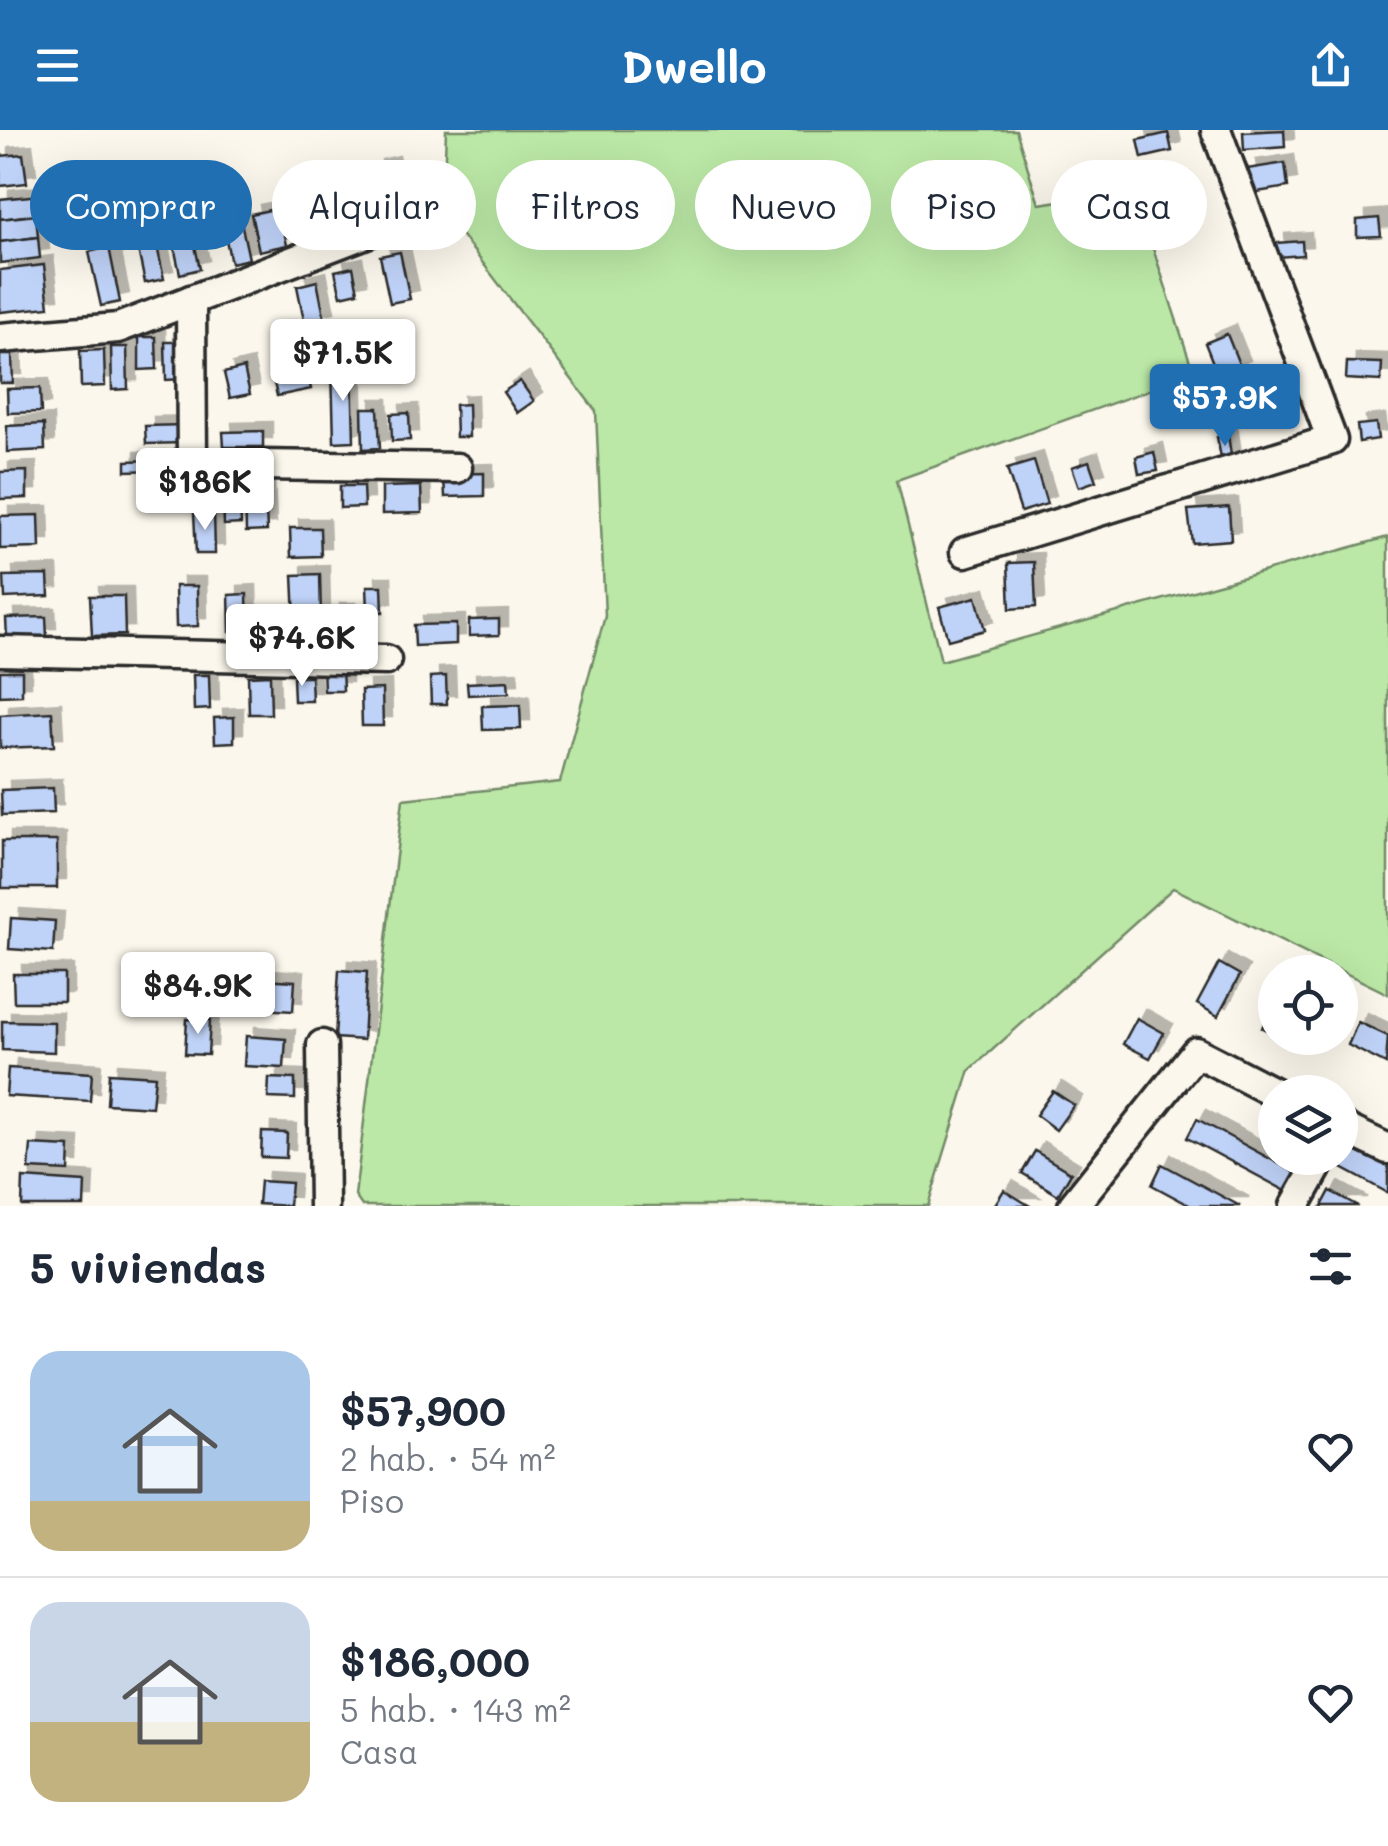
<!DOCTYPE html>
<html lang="es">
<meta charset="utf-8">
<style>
body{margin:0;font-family:Mali,sans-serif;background:#f2f2f3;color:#1f2937;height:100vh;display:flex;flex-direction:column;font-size:38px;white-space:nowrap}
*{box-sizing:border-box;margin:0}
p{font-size:32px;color:#747a83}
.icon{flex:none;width:55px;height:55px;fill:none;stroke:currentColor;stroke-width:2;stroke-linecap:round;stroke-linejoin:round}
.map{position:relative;height:1076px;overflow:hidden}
.drawer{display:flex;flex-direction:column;background:#fff;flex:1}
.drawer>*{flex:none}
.hud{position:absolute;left:30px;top:30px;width:1330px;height:90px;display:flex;gap:20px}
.controls{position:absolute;left:1258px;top:825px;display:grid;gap:20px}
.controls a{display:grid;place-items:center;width:100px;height:100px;border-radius:50%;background:#fff;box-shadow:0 10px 40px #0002;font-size:50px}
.price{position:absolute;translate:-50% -85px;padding:0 22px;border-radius:10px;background:#fff;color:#222;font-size:32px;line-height:65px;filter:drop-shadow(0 2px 5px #0008)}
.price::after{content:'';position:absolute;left:50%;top:60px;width:30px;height:22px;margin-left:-15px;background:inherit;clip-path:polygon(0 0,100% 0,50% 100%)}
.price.active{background:#1f6fb2;color:#fff}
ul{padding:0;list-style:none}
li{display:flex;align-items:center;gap:30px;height:250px;padding:0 30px}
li+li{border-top:2px solid #e0e1e3}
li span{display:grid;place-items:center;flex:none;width:280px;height:200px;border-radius:30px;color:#555}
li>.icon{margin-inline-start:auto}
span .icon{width:120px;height:120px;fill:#fffc;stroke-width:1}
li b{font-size:42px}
h2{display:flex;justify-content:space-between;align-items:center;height:120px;padding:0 30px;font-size:42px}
.pill{padding:0 35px;border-radius:45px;background:#fff;box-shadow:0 10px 40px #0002;font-size:35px;line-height:90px}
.pill.active{background:#1f6fb2;color:#fff}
header{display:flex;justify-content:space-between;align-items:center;height:130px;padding:0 30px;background:#1f6fb2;color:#fff;font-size:45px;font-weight:700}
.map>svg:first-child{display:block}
</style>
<header><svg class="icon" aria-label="menu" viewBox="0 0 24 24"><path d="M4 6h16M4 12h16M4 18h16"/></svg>Dwello<svg class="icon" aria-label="share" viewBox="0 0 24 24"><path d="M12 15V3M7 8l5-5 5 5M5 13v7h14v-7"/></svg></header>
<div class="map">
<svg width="1388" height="1076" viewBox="0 0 1388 1076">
<defs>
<filter id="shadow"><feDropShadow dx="9" dy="-9" stdDeviation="0" flood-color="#0004"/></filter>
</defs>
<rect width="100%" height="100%" fill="#fbf7ec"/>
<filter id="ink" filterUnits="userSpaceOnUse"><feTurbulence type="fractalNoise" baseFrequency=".01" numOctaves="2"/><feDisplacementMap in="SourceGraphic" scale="20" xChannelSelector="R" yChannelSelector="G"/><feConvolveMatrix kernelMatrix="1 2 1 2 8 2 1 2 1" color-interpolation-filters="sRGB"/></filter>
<g filter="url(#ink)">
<polygon fill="#bbe8a6" stroke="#738a68" stroke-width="2.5" points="446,0 1016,0 1039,74 1134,60 1194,244 897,350 941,531 1388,407 1388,864 1173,758 970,940 928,1076 362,1076 355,1066 403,669 560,652 605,486 596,281 443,81"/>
<g fill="#bfd2f7" stroke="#2b2b2b" stroke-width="2.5" filter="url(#shadow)">
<polygon points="1284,0 1285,17 1244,20 1243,2"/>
<polygon points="1168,3 1172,21 1142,28 1138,10"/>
<polygon points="23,24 27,53 0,56 0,26"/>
<polygon points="1285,33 1288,57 1251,63 1247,39"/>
<polygon points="390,35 398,75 381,79 373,39"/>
<polygon points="1181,52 1185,66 1159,74 1155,60"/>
<polygon points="360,55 368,88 352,92 345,58"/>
<polygon points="40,65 42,84 0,89 0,69"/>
<polygon points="322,68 328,98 311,102 305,72"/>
<polygon points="279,78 287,115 259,121 251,84"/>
<polygon points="36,85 38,107 0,112 0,89"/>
<polygon points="1379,88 1381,106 1357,107 1357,90"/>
<polygon points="241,92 249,129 231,133 223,96"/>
<polygon points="190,93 200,139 180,144 170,98"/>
<polygon points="155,106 164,149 145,153 136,110"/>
<polygon points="38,107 40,128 0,133 0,112"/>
<polygon points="1302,111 1303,125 1277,127 1276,113"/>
<polygon points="109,117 120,172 101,176 89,122"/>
<polygon points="400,122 410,169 390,173 380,126"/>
<polygon points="44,135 49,177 0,182 0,140"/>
<polygon points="353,137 358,162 341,166 335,141"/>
<polygon points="317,151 325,191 305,195 297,156"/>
<polygon points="1227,204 1241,239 1219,248 1205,213"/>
<polygon points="139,207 156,207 157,239 139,240"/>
<polygon points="165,212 181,212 182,249 166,250"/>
<polygon points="111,217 127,217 128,259 112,260"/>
<polygon points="104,220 105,256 81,257 80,221"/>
<polygon points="303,223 311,259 277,266 269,231"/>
<polygon points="0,225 12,225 13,253 0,253"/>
<polygon points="1347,232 1382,233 1381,251 1346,249"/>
<polygon points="352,237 354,311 334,312 332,238"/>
<polygon points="244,238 250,264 230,268 224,243"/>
<polygon points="520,251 534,271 517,283 503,262"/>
<polygon points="40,258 41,282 8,283 7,259"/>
<polygon points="468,274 469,307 456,307 455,275"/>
<polygon points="362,278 378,278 380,318 363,319"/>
<polygon points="409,283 410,310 392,311 391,284"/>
<polygon points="1376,293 1378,309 1359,312 1357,295"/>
<polygon points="44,294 45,320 7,322 7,296"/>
<polygon points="183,295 184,313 146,314 145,296"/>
<polygon points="263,301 263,317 224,317 223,302"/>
<polygon points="1228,305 1232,331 1222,333 1217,307"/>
<polygon points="1154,322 1158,341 1139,344 1136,327"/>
<polygon points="155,330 155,340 126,341 126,331"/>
<polygon points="1034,331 1047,374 1021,382 1007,339"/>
<polygon points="1089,331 1096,351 1079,357 1072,337"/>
<polygon points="27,341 27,368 0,369 0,342"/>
<polygon points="484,343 484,366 445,367 444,344"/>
<polygon points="340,356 363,356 364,377 340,378"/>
<polygon points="421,356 422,383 382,384 382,357"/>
<polygon points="165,357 165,369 144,369 143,358"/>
<polygon points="265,358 267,401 246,402 245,359"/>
<polygon points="223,369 240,369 241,394 224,395"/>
<polygon points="1229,377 1231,410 1192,413 1188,380"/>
<polygon points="214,381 215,424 196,424 194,382"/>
<polygon points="39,385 40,418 0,419 0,386"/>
<polygon points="290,398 320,398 321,426 291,427"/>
<polygon points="1034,432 1036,477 1010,479 1008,433"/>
<polygon points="320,444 321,488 295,489 293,445"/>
<polygon points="48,445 49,466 5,468 4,446"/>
<polygon points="175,456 197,456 198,496 176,497"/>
<polygon points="367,456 382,456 383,482 368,482"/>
<polygon points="247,464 248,501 230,502 229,465"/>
<polygon points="90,466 124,466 125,505 92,506"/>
<polygon points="976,467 985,500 948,510 939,477"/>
<polygon points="331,482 347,482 348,508 331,509"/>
<polygon points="46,487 47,507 7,508 6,488"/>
<polygon points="499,489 499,505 469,506 469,490"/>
<polygon points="456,494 456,514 415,516 414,495"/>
<polygon points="323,534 342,534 343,561 324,561"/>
<polygon points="0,541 22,541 22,565 0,566"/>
<polygon points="193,545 209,545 210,579 194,580"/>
<polygon points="270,545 271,584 249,584 248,546"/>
<polygon points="446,546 447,574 431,574 430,547"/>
<polygon points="293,547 311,547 312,571 294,571"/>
<polygon points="508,551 509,563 468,565 467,553"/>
<polygon points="382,559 383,596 362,596 361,560"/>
<polygon points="520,575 521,599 483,600 482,576"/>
<polygon points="52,582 54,616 0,618 0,585"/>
<polygon points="234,587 234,612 215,613 214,588"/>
<polygon points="53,658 54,683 2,685 1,660"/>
<rect x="2" y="711" width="55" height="47"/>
<polygon points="11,788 55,791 53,822 9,819"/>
<polygon points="1219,833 1240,845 1218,886 1197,874"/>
<polygon points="339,840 367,842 363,910 335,908"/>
<polygon points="13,844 64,844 64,872 14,872"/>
<polygon points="245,848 295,851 293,881 243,878"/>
<polygon points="1275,869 1275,904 1262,898"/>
<polygon points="1137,888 1164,903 1150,928 1123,914"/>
<polygon points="187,889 210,890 208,925 185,924"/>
<polygon points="2,891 54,892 54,922 2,920"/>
<polygon points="1358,892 1388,906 1386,934 1348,915"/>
<polygon points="246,906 286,909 284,938 244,936"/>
<polygon points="8,938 92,943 90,971 6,966"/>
<polygon points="109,943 155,946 152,977 107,974"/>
<polygon points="269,948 295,949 295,969 268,968"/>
<polygon points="1053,961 1074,975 1056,1000 1036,985"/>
<polygon points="1197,989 1296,1043 1286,1061 1187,1008"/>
<polygon points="262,1002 287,1003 286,1028 261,1027"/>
<polygon points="1353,1014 1388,1032 1388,1063 1340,1037"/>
<polygon points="31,1015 70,1017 69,1041 29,1039"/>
<polygon points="1035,1021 1071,1043 1058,1065 1022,1043"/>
<polygon points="1162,1034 1240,1076 1191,1076 1152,1055"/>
<polygon points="23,1048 85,1052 84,1076 22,1076"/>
<polygon points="260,1051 291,1053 289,1076 258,1074"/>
<polygon points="1004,1060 1030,1076 994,1076"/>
<polygon points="1330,1061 1358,1076 1322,1076"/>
</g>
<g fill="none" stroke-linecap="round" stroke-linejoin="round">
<g stroke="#2b2b2b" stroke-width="35">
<g id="minor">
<polyline points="191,170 192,334 457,338"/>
<polyline points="0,208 118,198 390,94"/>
<polyline points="965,422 1332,310 1216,0"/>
<polyline points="0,521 386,530"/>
<polyline points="322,915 324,1076"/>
<polyline points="1340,996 1388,1019"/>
<polyline points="1073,1076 1196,922 1275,963"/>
<polyline points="1295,1076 1322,1028"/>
</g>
</g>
<use href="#minor" stroke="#fbf7ec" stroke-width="28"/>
</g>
</g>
</svg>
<div class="controls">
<a><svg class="icon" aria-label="locate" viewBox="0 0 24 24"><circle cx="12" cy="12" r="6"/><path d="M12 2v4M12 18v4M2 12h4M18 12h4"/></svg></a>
<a><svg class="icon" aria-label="layers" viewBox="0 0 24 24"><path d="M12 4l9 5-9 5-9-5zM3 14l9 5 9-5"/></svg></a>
</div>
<b class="price" style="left:343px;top:274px">$71.5K</b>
<b class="price active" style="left:1225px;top:319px">$57.9K</b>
<b class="price" style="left:205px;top:403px">$186K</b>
<b class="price" style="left:302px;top:559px">$74.6K</b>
<b class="price" style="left:198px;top:907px">$84.9K</b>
<div class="hud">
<a class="pill active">Comprar</a>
<a class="pill">Alquilar</a>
<a class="pill">Filtros</a>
<a class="pill">Nuevo</a>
<a class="pill">Piso</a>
<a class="pill">Casa</a>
</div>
</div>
<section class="drawer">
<h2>5 viviendas<svg class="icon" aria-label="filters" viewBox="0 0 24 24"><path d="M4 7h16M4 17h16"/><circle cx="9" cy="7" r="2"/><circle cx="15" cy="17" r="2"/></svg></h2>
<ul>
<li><span style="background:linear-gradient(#a9c7e8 75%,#c2b280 0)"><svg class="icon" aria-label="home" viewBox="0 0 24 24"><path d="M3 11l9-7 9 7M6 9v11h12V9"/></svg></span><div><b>$57,900</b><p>2 hab. · 54 m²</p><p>Piso</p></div><svg class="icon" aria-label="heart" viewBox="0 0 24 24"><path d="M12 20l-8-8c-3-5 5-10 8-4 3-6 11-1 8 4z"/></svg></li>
<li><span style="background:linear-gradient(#c9d6e8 60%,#c2b280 0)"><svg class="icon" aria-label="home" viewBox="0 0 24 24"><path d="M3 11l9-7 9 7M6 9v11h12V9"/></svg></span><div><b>$186,000</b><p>5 hab. · 143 m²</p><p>Casa</p></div><svg class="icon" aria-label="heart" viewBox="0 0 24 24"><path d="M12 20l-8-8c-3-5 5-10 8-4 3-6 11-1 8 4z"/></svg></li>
</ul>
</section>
